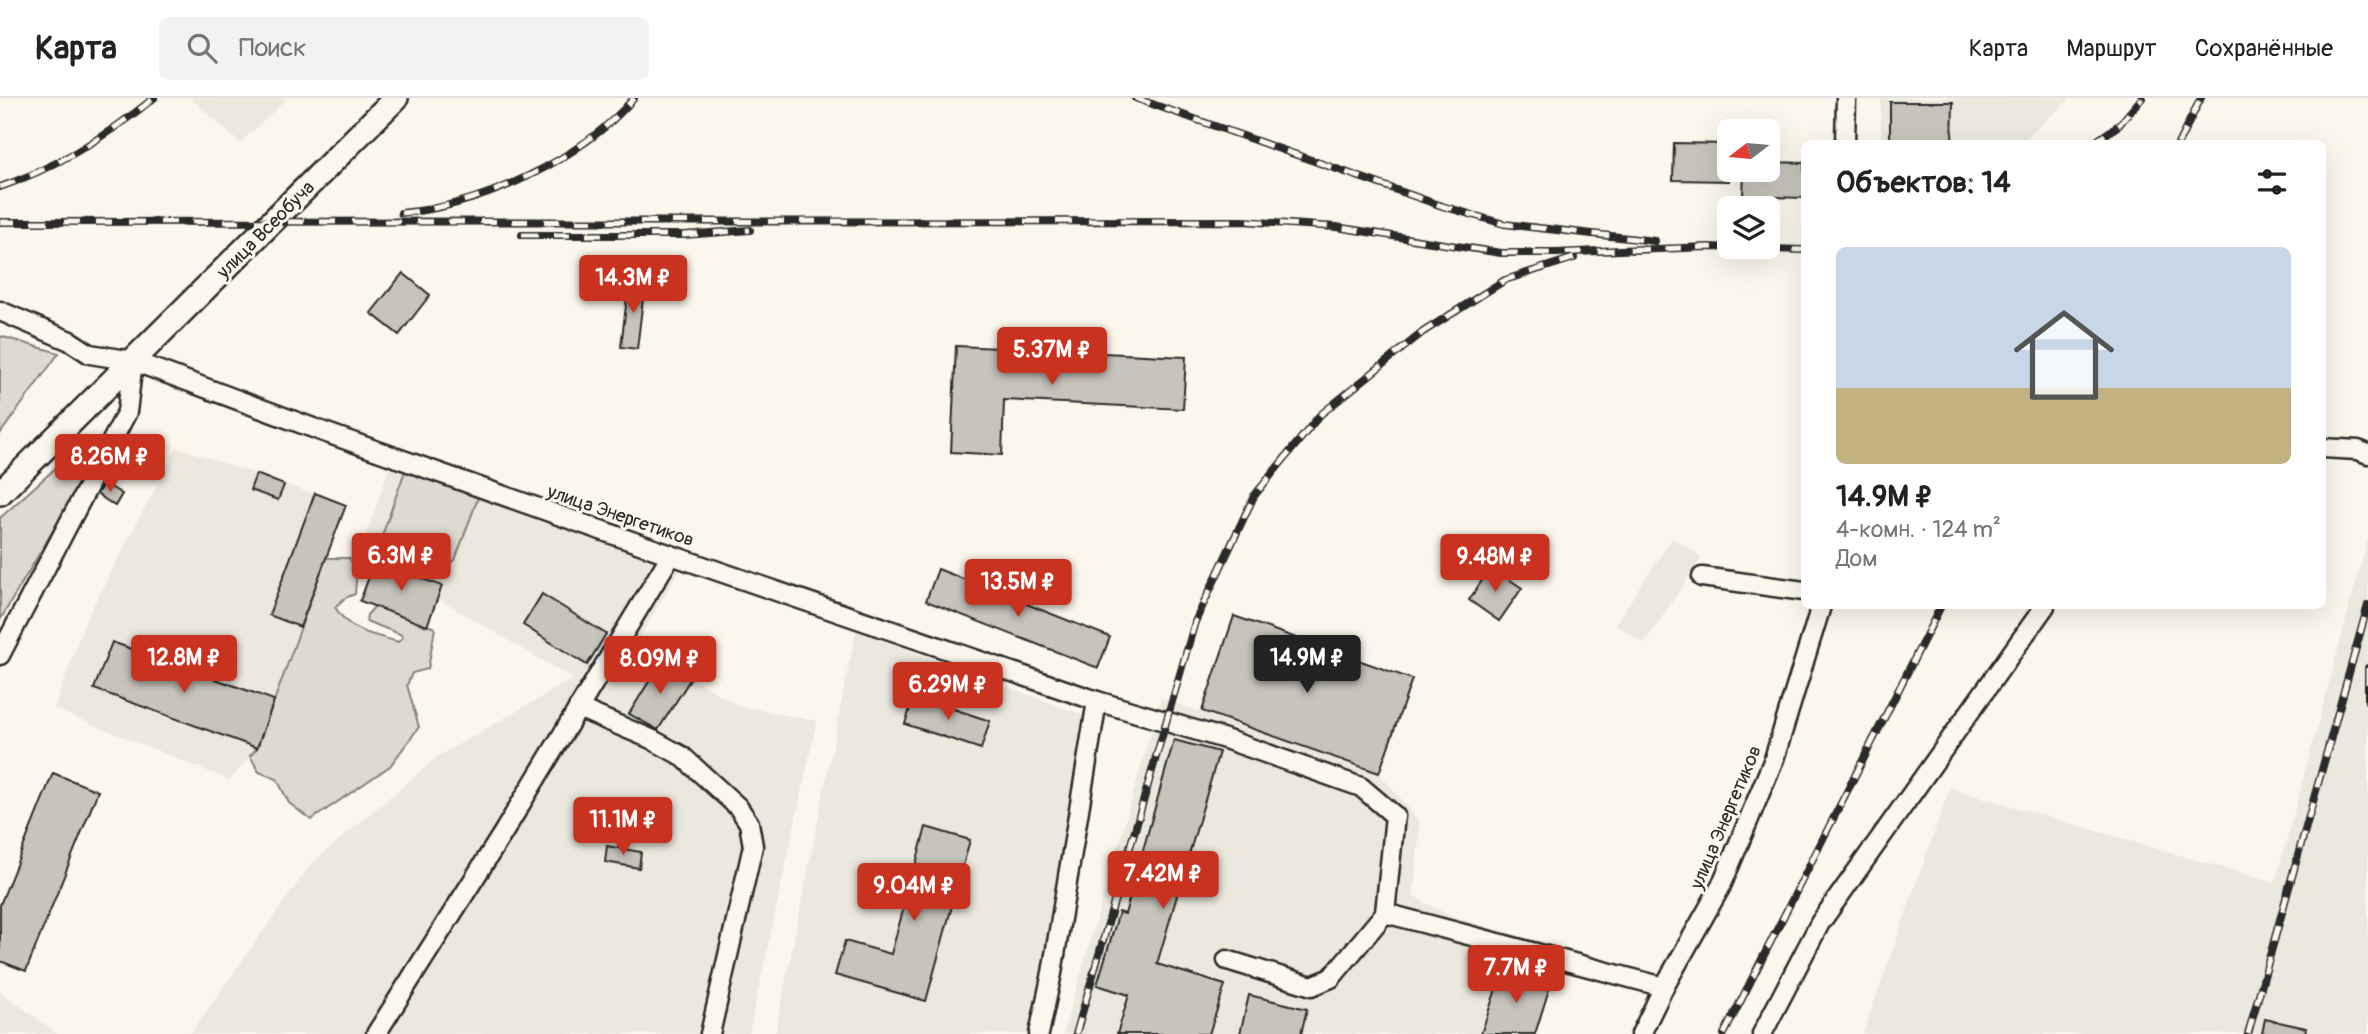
<!DOCTYPE html>
<html lang="ru">
<meta charset="utf-8">
<style>
body{margin:0;font-family:Pangolin,sans-serif;background:#f2f2f2;color:#222;height:100vh;display:flex;flex-direction:column;font-size:26px;white-space:nowrap}
*{box-sizing:border-box;margin:0}
p{font-size:23px;color:#767676}
.icon{flex:none;width:38px;height:38px;fill:none;stroke:currentColor;stroke-width:2;stroke-linecap:round;stroke-linejoin:round}
.map{position:relative;flex:1;overflow:hidden}
.details{position:absolute;left:1801px;top:42px;width:525px;height:469px;display:flex;flex-direction:column;background:#fff;border-radius:10px;box-shadow:0 7px 28px #0002}
.details>*{flex:none}
.needle{width:46px;rotate:254deg}
.buttons{position:absolute;left:1717px;top:21px;display:grid;gap:14px}
.buttons a{display:grid;place-items:center;width:63px;height:63px;border-radius:10px;background:#fff;box-shadow:0 7px 28px #0002;font-size:35px}
.price{position:absolute;translate:-50% -60px;padding:0 16px;border-radius:7px;background:#c8321e;color:#fff;font-size:23px;line-height:46px;filter:drop-shadow(0 2px 4px #0008)}
.price::after{content:'';position:absolute;left:50%;top:42px;width:21px;height:16px;margin-left:-10px;background:inherit;clip-path:polygon(0 0,100% 0,50% 100%)}
.price.active{background:#222;color:#fff}
ul{padding:0;list-style:none}
li{display:grid;align-content:center;gap:14px;height:371px;padding:0 35px}
li span{display:grid;place-items:center;height:217px;border-radius:10px;color:#555}
li>.icon{margin-inline-start:auto}
span .icon{width:126px;height:126px;fill:#fffc;stroke-width:1}
li b{font-size:30px}
h2{display:flex;justify-content:space-between;align-items:center;height:84px;padding:0 35px;font-size:30px}
header{display:flex;align-items:center;gap:42px;box-sizing:border-box;height:98px;padding:0 35px;background:#fff;border-bottom:2px solid #e0e0e0}
header strong{font-size:33px}
nav{display:flex;gap:38px;margin-inline-start:auto;font-size:24px}
.search{width:490px;height:63px;background:#f2f2f2;display:flex;align-items:center;gap:18px;box-sizing:border-box;padding:0 24px;border-radius:10px;color:#767676;font-size:26px}
.map>svg:first-child{display:block}
</style>
<header>
<strong>Карта</strong>
<div class="search"><svg class="icon" aria-label="search" viewBox="0 0 24 24"><circle cx="10" cy="10" r="6"/><path d="M15 15l6 6"/></svg>Поиск</div>
<nav><a>Карта</a><a>Маршрут</a><a>Сохранённые</a></nav>
</header>
<div class="map">
<svg width="2368" height="936" viewBox="0 0 2368 936">
<rect width="100%" height="100%" fill="#fbf7ec"/>
<filter id="ink" filterUnits="userSpaceOnUse"><feTurbulence type="fractalNoise" baseFrequency=".0143" numOctaves="2"/><feDisplacementMap in="SourceGraphic" scale="14" xChannelSelector="R" yChannelSelector="G"/><feConvolveMatrix kernelMatrix="1 2 1 2 8 2 1 2 1" color-interpolation-filters="sRGB"/></filter>
<g filter="url(#ink)">
<g fill="#ebe8de">
<polygon points="190,0 288,0 240,45"/>
<polygon points="1881,0 2071,0 2019,46 1881,45"/>
<polygon points="177,349 346,407 297,535 257,650 230,682 54,611 86,521"/>
<polygon points="391,365 680,471 635,547 739,608 817,623 749,936 190,936 311,766 437,659 573,581 375,463 359,456"/>
<polygon points="1672,440 1702,459 1644,546 1615,526"/>
<polygon points="2368,440 2368,936 1863,936 1950,690 2275,785"/>
<polygon points="856,532 1088,619 1034,936 775,936"/>
<polygon points="1161,600 1379,675 1420,724 1414,797 1423,804 1453,819 1563,850 1535,936 1063,936"/>
<polygon points="0,893 58,936 0,936"/>
</g>
<g fill="#dddad0" stroke="#84827e" stroke-width="2">
<polygon points="0,238 59,255 0,336"/>
<polygon points="69,358 90,370 0,522 0,420"/>
<polygon points="406,370 479,397 455,462 437,474 389,454 383,450 382,438"/>
<path d="M326,460H349L357,471L355,496L345,500L335,509C351,536 371,535 398,544L403,539L400,536L366,523L367,517L375,508L435,530L428,571L412,575L407,587L419,629L390,668L311,722L289,705L277,681L259,674L250,658L257,650Z"/>
</g>
<g fill="#c7c4bc" stroke="#2b2b2b" stroke-width="2">
<polygon points="1890,4 1953,4 1952,46 1890,46"/>
<polygon points="1674,45 1729,46 1729,83 1673,82"/>
<polygon points="1768,64 1804,65 1804,100 1743,98 1744,72 1768,72"/>
<polygon points="403,175 430,197 399,237 371,215"/>
<polygon points="629,182 645,184 637,251 621,249"/>
<polygon points="956,248 1186,259 1183,311 1004,302 1002,357 951,354"/>
<polygon points="256,376 284,387 278,402 250,392"/>
<polygon points="104,385 122,396 115,408 97,396"/>
<polygon points="315,395 346,407 300,529 269,517"/>
<polygon points="375,463 442,488 427,528 360,503"/>
<polygon points="1491,469 1522,490 1499,523 1469,502"/>
<polygon points="938,471 1110,539 1098,570 926,503"/>
<polygon points="542,496 606,536 587,567 523,527"/>
<polygon points="1234,518 1412,581 1379,675 1202,613"/>
<polygon points="112,544 274,602 257,650 94,591"/>
<polygon points="661,564 691,580 658,632 629,616"/>
<polygon points="914,598 990,623 981,651 905,626"/>
<polygon points="1174,642 1219,654 1157,866 1225,887 1209,936 1117,936 1129,897 1097,887 1119,814 1125,816"/>
<polygon points="53,675 98,693 26,873 0,863 0,807"/>
<polygon points="612,703 650,708 648,726 610,721"/>
<polygon points="926,729 970,742 926,903 835,877 845,843 891,856"/>
<polygon points="607,748 641,754 639,770 605,764"/>
<polygon points="1503,870 1551,885 1535,936 1481,936"/>
<polygon points="1249,897 1307,911 1301,936 1240,936"/>
<polygon points="2265,921 2306,930 2305,936 2262,936"/>
</g>
<g fill="none" stroke-linecap="round" stroke-linejoin="round">
<g stroke="#2b2b2b" stroke-width="23">
<g id="minor">
<polyline points="1845,46 1846,0"/>
<polyline points="0,213 70,243 90,256 133,263 324,334 671,457 1097,603 1225,641 1361,689 1395,718 1385,815"/>
<polyline points="2322,350 2358,352 2368,356"/>
<polyline points="1702,479 1804,493"/>
<polyline points="0,557 127,314 133,263"/>
<polyline points="578,610 651,641 682,658 738,709 749,725 753,748 710,936"/>
<polyline points="1227,862 1312,888 1331,880 1385,815 1664,889"/>
<polyline points="376,936 503,735 671,457"/>
<polyline points="1039,936 1052,875 1097,603"/>
<polyline points="1641,936 1664,889 1721,788 1774,661 1821,508"/>
<polyline points="1762,936 1820,825 2045,508"/>
</g>
</g>
<g stroke="#2b2b2b" stroke-width="28">
<polyline id="major" points="0,395 396,0"/>
</g>
<use href="#minor" stroke="#fbf7ec" stroke-width="18"/>
<use href="#major" stroke="#fbf7ec" stroke-width="23"/>
<g stroke="#2b2b2b" stroke-width="8">
<g id="rail">
<polyline points="1135,0 1442,108 1504,126 1655,143"/>
<polyline points="2092,46 2119,27 2142,0"/>
<polyline points="2178,46 2201,0"/>
<path d="M0,89C56,70 108,37 154,0"/>
<path d="M401,115C482,108 581,62 634,0"/>
<polyline points="0,124 1243,123 1336,129 1501,155 1556,155 1642,151"/>
<polyline points="522,137 684,137 750,132"/>
<polyline points="1633,152 1708,149 1804,152"/>
<polyline points="2368,570 2368,603"/>
<polyline points="1076,936 1195,524 1254,398 1320,317 1423,234 1505,182 1574,160"/>
<polyline points="1724,936 1941,508"/>
<polyline points="2248,936 2368,507"/>
</g>
</g>
<use href="#rail" stroke="#fbf7ec" stroke-width="5" stroke-dasharray="16" stroke-linecap="butt"/>
</g>
</g>
<g text-anchor="middle" stroke-width="6" stroke-linejoin="round" paint-order="stroke">
<g font-size="19" fill="#2b2b2b" stroke="#fbf7ec">
<text transform="translate(265 131) rotate(-45)" y="7">улица Всеобуча</text>
<text transform="translate(621 417) rotate(19)" y="7">улица Энергетиков</text>
<text transform="translate(1725 719) rotate(-67)" y="7">улица Энергетиков</text>
</g>
</g>
</svg>
<div class="buttons">
<a><svg class="needle" viewBox="-14 -14 28 28"><path d="M0-13l5 13h-10z" fill="#e53935"/><path d="M0 13l5-13h-10z" fill="#767676"/></svg></a>
<a><svg class="icon" aria-label="layers" viewBox="0 0 24 24"><path d="M12 4l9 5-9 5-9-5zM3 14l9 5 9-5"/></svg></a>
</div>
<b class="price" style="left:633px;top:217px">14.3M ₽</b>
<b class="price" style="left:1052px;top:289px">5.37M ₽</b>
<b class="price" style="left:110px;top:396px">8.26M ₽</b>
<b class="price" style="left:401px;top:495px">6.3M ₽</b>
<b class="price" style="left:1495px;top:496px">9.48M ₽</b>
<b class="price" style="left:1018px;top:521px">13.5M ₽</b>
<b class="price" style="left:184px;top:597px">12.8M ₽</b>
<b class="price active" style="left:1307px;top:597px">14.9M ₽</b>
<b class="price" style="left:660px;top:598px">8.09M ₽</b>
<b class="price" style="left:948px;top:624px">6.29M ₽</b>
<b class="price" style="left:623px;top:759px">11.1M ₽</b>
<b class="price" style="left:1163px;top:813px">7.42M ₽</b>
<b class="price" style="left:914px;top:825px">9.04M ₽</b>
<b class="price" style="left:1516px;top:907px">7.7M ₽</b>
<section class="details">
<h2>Объектов: 14<svg class="icon" aria-label="filters" viewBox="0 0 24 24"><path d="M4 7h16M4 17h16"/><circle cx="9" cy="7" r="2"/><circle cx="15" cy="17" r="2"/></svg></h2>
<ul>
<li><span style="background:linear-gradient(#c9d6e8 65%,#c2b280 0)"><svg class="icon" aria-label="home" viewBox="0 0 24 24"><path d="M3 11l9-7 9 7M6 9v11h12V9"/></svg></span><div><b>14.9M ₽</b><p>4-комн. · 124 m²</p><p>Дом</p></div></li>
</ul>
</section>
</div>
